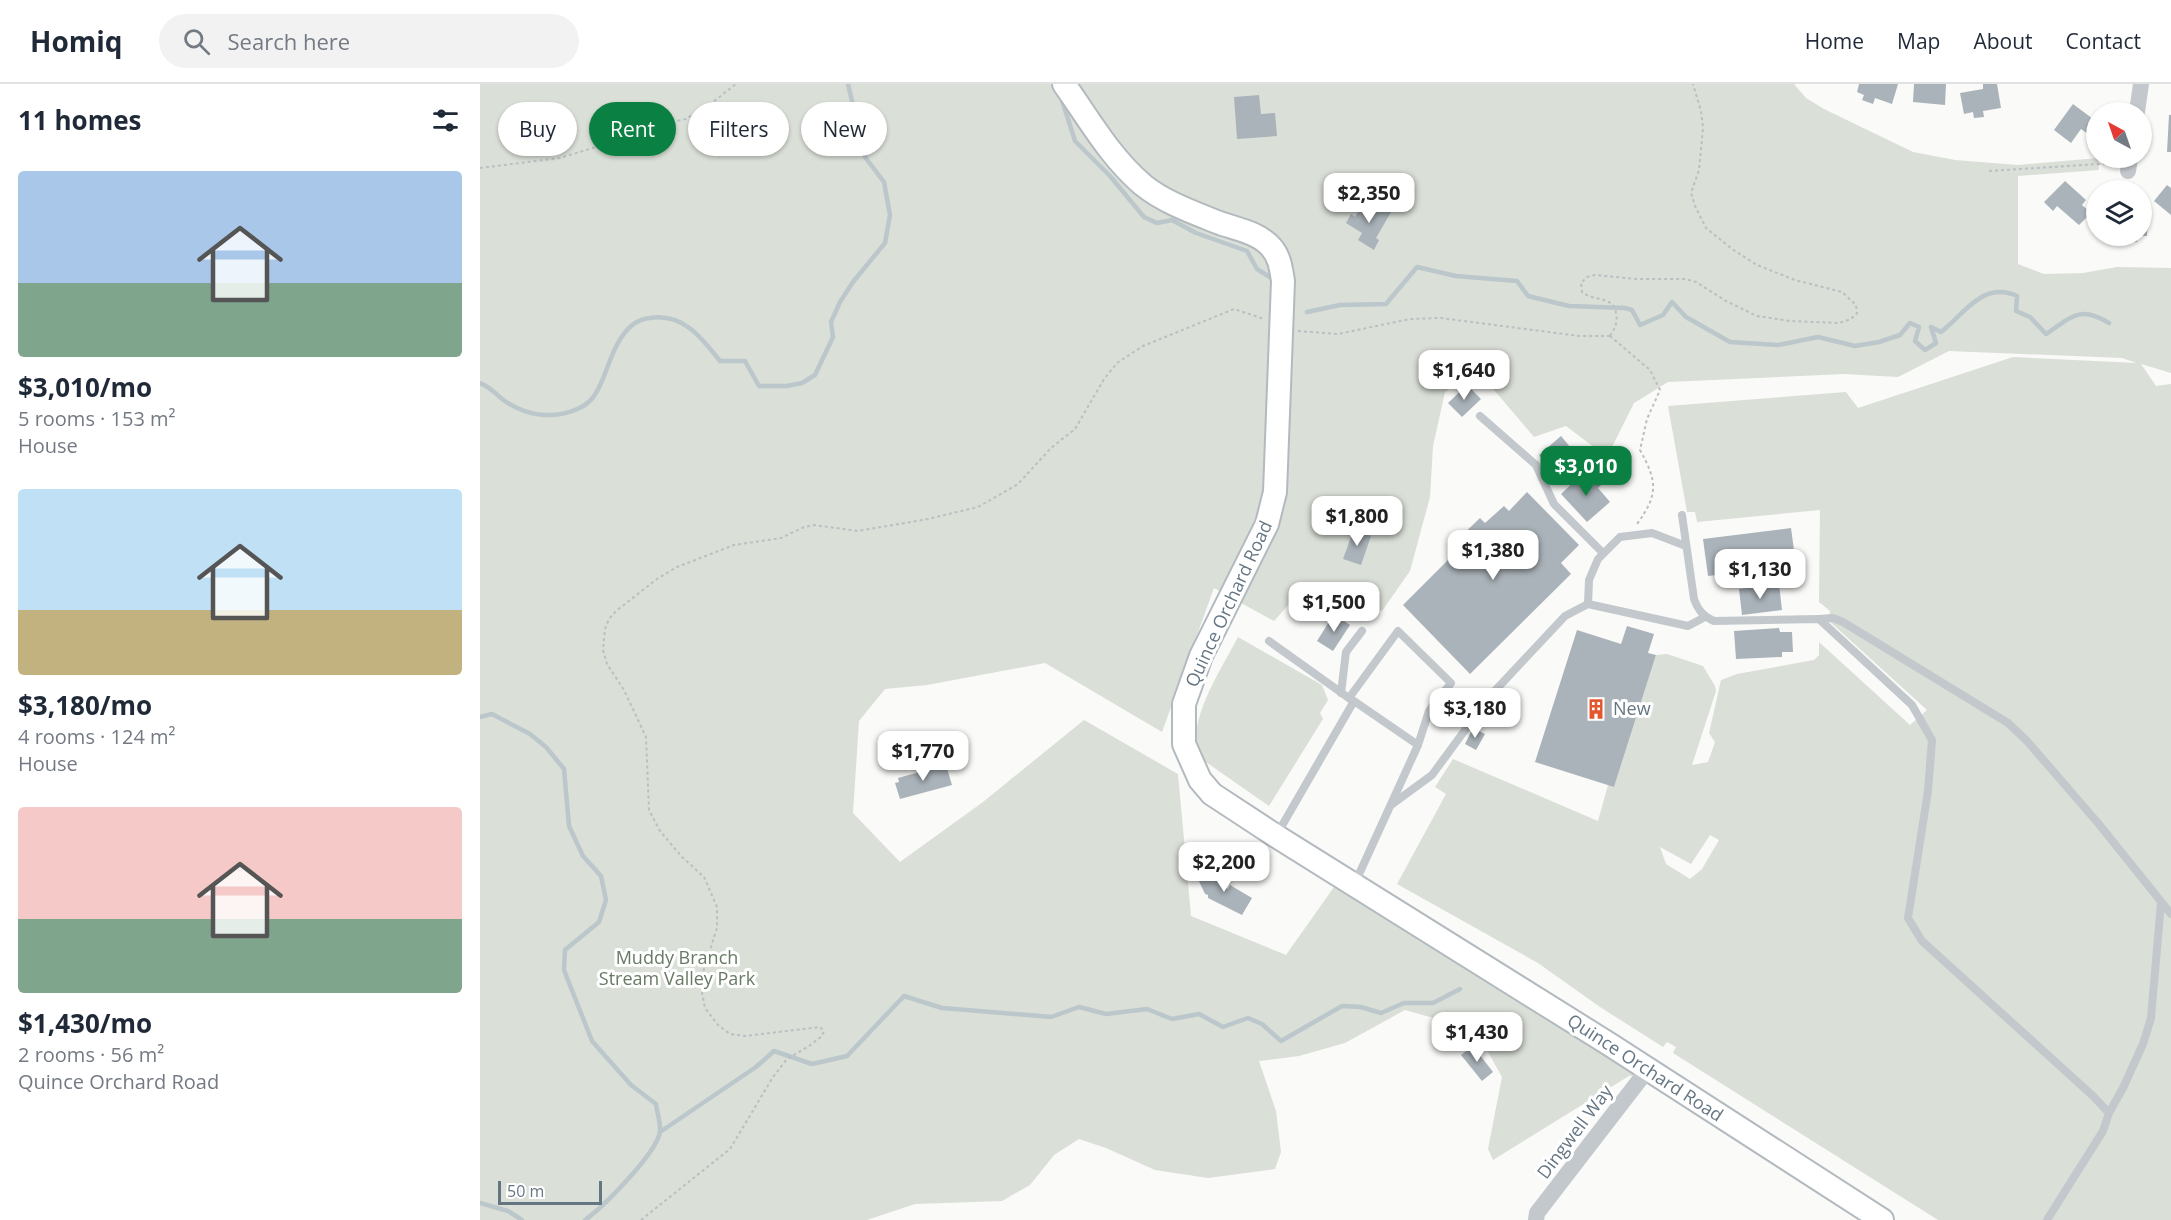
<!DOCTYPE html>
<meta charset="utf-8">
<style>
body{margin:0;font-family:"Open Sans",sans-serif;background:#f2f2f3;color:#1f2937;height:100vh;display:flex;flex-direction:column;font-size:22px;white-space:nowrap}
*{box-sizing:border-box;margin:0}
p{font-size:20px;color:#747a83}
.icon{flex:none;width:33px;height:33px;fill:none;stroke:currentColor;stroke-width:2;stroke-linecap:round;stroke-linejoin:round}
.map{position:relative;flex:1;overflow:hidden}
.panel{display:flex;flex-direction:column;background:#fff;width:480px}
.panel>*{flex:none}
.hud{position:absolute;left:18px;top:18px;width:570px;height:54px;display:flex;gap:12px}
.needle{width:39px;rotate:320deg}
.tools{position:absolute;left:1606px;top:18px;display:grid;gap:12px}
.tools a{display:grid;place-items:center;width:66px;height:66px;border-radius:50%;background:#fff;box-shadow:0 2px 4px #0004;font-size:30px}
.scale{position:absolute;left:18px;bottom:15px;width:104px;box-sizing:border-box;padding-left:6px;border:3px solid #657683;border-top:0;font-size:16px;line-height:21px;white-space:nowrap;color:#657683;-webkit-text-stroke:4px #fff;paint-order:stroke}
.price{position:absolute;translate:-50% -51px;padding:0 14px;border-radius:12px;background:#fff;color:#222;font-size:20px;line-height:39px;filter:drop-shadow(0 2px 3px #0008)}
.price::after{content:'';position:absolute;left:50%;top:36px;width:18px;height:14px;margin-left:-9px;background:inherit;clip-path:polygon(0 0,100% 0,50% 100%)}
.price.current{background:#0b8043;color:#fff}
ul{padding:0;list-style:none}
li{display:grid;align-content:center;gap:12px;height:318px;padding:0 18px}
li span{display:grid;place-items:center;height:186px;border-radius:6px;color:#555}
li>.icon{margin-inline-start:auto}
span .icon{width:108px;height:108px;fill:#fffc;stroke-width:1}
li b{font-size:26px}
h2{display:flex;justify-content:space-between;align-items:center;height:72px;padding:0 18px;font-size:26px}
.tag{padding:0 21px;border-radius:27px;background:#fff;box-shadow:0 2px 4px #0004;font-size:21px;line-height:54px}
.tag.current{background:#0b8043;color:#fff}
header{display:flex;align-items:center;gap:36px;box-sizing:border-box;height:84px;padding:0 30px;background:#fff;border-bottom:2px solid #e0e1e3}
header strong{font-size:28px}
nav{display:flex;gap:33px;margin-inline-start:auto;font-size:21px}
.search{width:420px;height:54px;background:#f2f2f3;display:flex;align-items:center;gap:15px;box-sizing:border-box;padding:0 21px;border-radius:33px;color:#747a83;font-size:22px}
main{display:flex;flex:1;min-height:0}
.map>svg:first-child{display:block}
</style>
<header>
<strong>Homiq</strong>
<div class="search"><svg class="icon" aria-label="search" viewBox="0 0 24 24"><circle cx="10" cy="10" r="6"/><path d="M15 15l6 6"/></svg>Search here</div>
<nav><a>Home</a><a>Map</a><a>About</a><a>Contact</a></nav>
</header>
<main>
<section class="panel">
<h2>11 homes<svg class="icon" aria-label="filters" viewBox="0 0 24 24"><path d="M4 7h16M4 17h16"/><circle cx="9" cy="7" r="2"/><circle cx="15" cy="17" r="2"/></svg></h2>
<ul>
<li><span style="background:linear-gradient(#a9c7e8 60%,#7fa58c 0)"><svg class="icon" aria-label="home" viewBox="0 0 24 24"><path d="M3 11l9-7 9 7M6 9v11h12V9"/></svg></span><div><b>$3,010/mo</b><p>5 rooms · 153 m²</p><p>House</p></div></li>
<li><span style="background:linear-gradient(#bfe0f5 65%,#c2b280 0)"><svg class="icon" aria-label="home" viewBox="0 0 24 24"><path d="M3 11l9-7 9 7M6 9v11h12V9"/></svg></span><div><b>$3,180/mo</b><p>4 rooms · 124 m²</p><p>House</p></div></li>
<li><span style="background:linear-gradient(#f6c9c9 60%,#7fa58c 0)"><svg class="icon" aria-label="home" viewBox="0 0 24 24"><path d="M3 11l9-7 9 7M6 9v11h12V9"/></svg></span><div><b>$1,430/mo</b><p>2 rooms · 56 m²</p><p>Quince Orchard Road</p></div></li>
</ul>
</section>
<div class="map">
<svg width="1691" height="1136" viewBox="0 0 1691 1136">
<rect width="100%" height="100%" fill="#fafaf8"/>
<g fill="#dadfd7" fill-rule="evenodd">
<path d="M0,0H1314L1326,14L1344,25L1433,68L1475,76L1538,81L1618,74L1619,86L1538,92V180L1564,190L1603,189L1637,183L1691,184V289L1661,280L1676,302L1691,300V1136H1458L1193,969L1196,963L1187,958L1183,963L1120,923L1058,879L917,800L966,710L955,703L973,675L1118,737L1128,701L1134,703L1176,571L1187,570L1223,582L1235,602L1236,607L1212,681L1228,678L1235,658L1229,649L1241,596L1257,590L1334,576L1339,571V558L1430,641L1447,626L1349,537L1350,527L1339,518L1340,426L1217,438L1215,428H1207L1188,322L1366,308L1378,324L1533,273L1657,279L1642,274L1469,267L1418,293L1364,290L1188,298L1154,319L1127,373L1086,342L1054,353L997,286L965,308L953,362L950,413L930,487L902,527L825,502L794,537L734,504L682,648L565,579L447,601L405,605L379,637L373,729L420,778L503,718L604,636L698,690L711,832L806,871L861,793L1173,988L1149,992L1013,1076L1008,1065L1022,993L1008,968L968,938L925,926L865,959L819,972L779,977L796,1027L801,1068L795,1085L728,1094L675,1086L626,1064L599,1055L574,1071L550,1101L522,1117L435,1120L387,1136H0ZM1230,751L1239,756L1222,785L1210,795L1186,780L1180,763L1211,780Z"/>
<path d="M758,553L842,601L848,616L840,629L843,635L789,722L723,676C699,647 744,581 758,553Z"/>
</g>
<g fill="none" stroke-linecap="round" stroke-linejoin="round">
<g stroke="#bbc7cb" stroke-width="4.5">
<polyline points="581,13 595,57 630,92 664,133 677,139 692,136 716,149 767,167 777,185 793,195"/>
<path d="M827,228L860,221L906,220L937,183L976,192L1037,197L1048,212L1089,222L1145,224L1152,226L1160,241L1183,231L1192,218L1206,233L1250,258L1298,261L1338,253L1375,262L1399,258L1420,251L1430,239L1439,243L1435,257L1445,266L1456,259L1451,243L1461,248C1486,228 1503,197 1537,212L1536,227L1550,233L1566,250C1592,233 1599,221 1629,239"/>
<path d="M0,299C10,303 14,308 22,315C34,324 49,330 64,331C81,332 105,326 114,312C126,295 129,271 141,254C148,243 158,235 170,234C203,229 221,253 240,277H265L279,302H307L322,299L335,291L353,253L351,238L360,218L373,198L405,159L410,131L404,98L385,73L368,0"/>
<path d="M0,633L12,630L50,650L66,663L84,685L89,742L103,772L121,792L126,816L119,838L85,866L84,886L112,957L151,1001L176,1020C177,1028 181,1040 180,1048C176,1070 123,1123 105,1136"/>
<polyline points="180,1048 276,983 294,967 332,980 367,972 424,912 462,924 571,933 599,923 626,930 667,925 692,935 719,930 743,943 768,934 782,940 801,957 862,922 881,923 901,929 924,919 953,919 980,905"/>
<polyline points="0,1119 28,1127 42,1136"/>
</g>
</g>
<g fill="#aab3b9">
<polygon points="1379,0 1418,0 1412,20 1395,14 1393,20 1382,16 1384,11 1377,8"/>
<polygon points="1434,0 1466,0 1465,21 1433,18"/>
<polygon points="1503,0 1517,0 1521,24 1503,27 1504,33 1494,34 1493,28 1484,30 1480,9 1503,5"/>
<polygon points="779,11 781,30 795,29 797,52 757,55 754,13"/>
<polygon points="1593,20 1617,38 1608,50 1601,45 1591,59 1574,46"/>
<polygon points="1689,31 1691,31 1691,68 1687,68"/>
<polygon points="1585,97 1606,116 1602,121 1611,129 1599,141 1577,122 1573,127 1564,118"/>
<polygon points="1687,101 1691,104 1691,131 1674,117"/>
<polygon points="882,120 893,127 898,120 911,128 896,154 899,156 894,166 878,156 882,149 866,139 871,130 875,133"/>
<polygon points="1662,131 1668,132 1667,152 1662,152"/>
<polygon points="1648,152 1658,152 1657,158 1647,157"/>
<polygon points="987,301 1001,315 982,333 968,319"/>
<polygon points="1081,352 1091,364 1081,373 1075,366 1063,376 1059,371"/>
<polygon points="1102,390 1110,398 1115,393 1122,400 1118,404 1130,418 1107,438 1081,410"/>
<polygon points="1047,408 1099,461 1081,479 1091,490 990,590 923,521 978,466 972,461 1000,434 1005,439 1024,422 1029,427"/>
<polygon points="1311,444 1316,481 1228,492 1223,455"/>
<polygon points="874,445 891,452 881,481 863,475"/>
<polygon points="1299,500 1302,526 1262,531 1259,505"/>
<polygon points="854,530 870,541 853,567 837,557"/>
<polygon points="1147,542 1174,550 1168,569 1176,571 1134,703 1055,678 1097,546 1141,560"/>
<polygon points="1299,544 1300,548 1312,548 1313,568 1302,568 1302,573 1256,575 1254,547"/>
<polygon points="993,644 1005,650 996,666 985,660"/>
<polygon points="466,681 472,701 420,715 415,699 419,698 418,694"/>
<polygon points="736,786 743,802 748,805 750,801 772,814 762,831 728,814 728,811 725,810 718,795"/>
<polygon points="993,962 1013,988 1002,997 981,971"/>
</g>
<g fill="none" stroke-linecap="round" stroke-linejoin="round">
<g stroke="#b3babf" stroke-width="26">
<path id="secondary" d="M584,0C609,35 630,73 663,101C684,118 712,128 737,138C755,145 778,148 791,163C800,173 801,185 803,197L795,408L787,440L721,572L704,620V660L720,696L732,710L796,752L1129,960L1402,1136"/>
</g>
<g stroke="#bbbfc2" stroke-width="2" stroke-dasharray="3 3" stroke-linecap="butt">
<polyline points="0,84 80,74 149,53 174,42 206,35 233,18 256,0"/>
<polyline points="1509,87 1635,79"/>
<polyline points="818,247 858,250 930,235 961,234 1099,252 1130,252"/>
<path d="M1130,252C1135,244 1138,238 1136,229C1133,211 1114,218 1102,208L1101,199L1107,193L1115,191L1156,195H1205L1216,198L1246,217L1277,232L1310,237L1359,239L1371,235L1377,229L1376,221L1362,208L1315,196L1277,181L1252,165L1226,144L1215,122L1211,109L1219,86L1223,44L1221,27L1213,0"/>
<path d="M1130,252L1170,286L1180,306L1167,335L1160,366C1177,397 1179,410 1157,440"/>
<polyline points="161,1136 250,1065 293,993 307,975 329,962 342,952 344,947 340,943 265,952 250,950 238,941 225,924 222,909 222,891 237,844 237,823 224,793 202,773 180,747 169,726 166,653 144,606 127,580 123,566 125,545 129,535 136,527 177,495 197,483 254,461 301,454 324,443 334,441 378,447 448,435 498,423 538,400 571,364 595,345 624,295 637,279 663,262 754,225 784,235"/>
</g>
<g stroke="#c3c8cc" stroke-width="8">
<polyline points="1000,332 1056,381 1074,420 1123,469"/>
<path d="M1202,431L1214,515C1218,526 1223,532 1234,537L1339,535L1432,621L1452,656L1448,707L1428,834L1442,857L1613,1012L1629,1029L1623,1047L1567,1136"/>
<polyline points="1108,520 1109,496 1118,475 1140,453 1172,449 1206,462"/>
<polyline points="1339,535 1353,534 1363,538 1528,639 1547,657 1618,739 1691,830"/>
<polyline points="789,557 873,617"/>
<path d="M964,608C982,617 987,620 1007,616"/>
<polyline points="861,609 866,568 882,547"/>
<polyline points="869,614 918,547 971,599 949,627 938,661"/>
<polyline points="911,721 952,691 1010,612 1085,532 1108,520 1208,542 1225,533"/>
<polyline points="796,752 874,617 938,661 875,799"/>
<polyline points="1629,1029 1643,1004 1663,960 1671,934 1681,819"/>
</g>
<g stroke="#c3c8cc" stroke-width="16">
<polyline points="1657,28 1661,0"/>
<polyline points="1648,87 1650,74"/>
<polyline points="1056,1136 1057,1129 1168,985"/>
</g>
<use href="#secondary" stroke="#fff" stroke-width="22"/>
</g>
<defs>
<g id="building-bare" transform="scale(1.62)"><path d="M-4-6H4V6H1V3H-1V6H-4ZM-2.5-4.3h1.7v1.8h-1.7ZM.8-4.3h1.7v1.8H.8ZM-2.5-1h1.7V.8h-1.7ZM.8-1h1.7V.8H.8Z" fill="#e4572e" stroke="#fff" stroke-width="2.5" paint-order="stroke"/></g>
</defs>
<g fill-rule="evenodd">
<use href="#building-bare" x="1116" y="625"/>
</g>
<g text-anchor="middle" stroke-width="6" stroke-linejoin="round" paint-order="stroke">
<g font-size="18" fill="#657683" stroke="#fff">
<text transform="translate(749 520) rotate(-65)" y="6">Quince Orchard Road</text>
<text transform="translate(1165 984) rotate(33)" y="6">Quince Orchard Road</text>
<text transform="translate(1095 1048) rotate(-53)" y="6">Dingwell Way</text>
</g>
<g font-size="18" fill="#657683" stroke="#fff" text-anchor="start">
<text x="1133" y="631">New</text>
</g>
<g font-size="18" fill="#687a64" stroke="#fff">
<text x="197" y="880">Muddy Branch<tspan x="197" dy="21">Stream Valley Park</tspan></text>
</g>
</g>
</svg>
<div class="tools">
<a><svg class="needle" viewBox="-14 -14 28 28"><path d="M0-13l5 13h-10z" fill="#e53935"/><path d="M0 13l5-13h-10z" fill="#747a83"/></svg></a>
<a><svg class="icon" aria-label="layers" viewBox="0 0 24 24"><path d="M12 4l9 5-9 5-9-5zM3 14l9 5 9-5"/></svg></a>
</div>
<div class="scale">50 m</div>
<b class="price" style="left:889px;top:140px">$2,350</b>
<b class="price" style="left:984px;top:317px">$1,640</b>
<b class="price current" style="left:1106px;top:413px">$3,010</b>
<b class="price" style="left:877px;top:463px">$1,800</b>
<b class="price" style="left:1013px;top:497px">$1,380</b>
<b class="price" style="left:1280px;top:516px">$1,130</b>
<b class="price" style="left:854px;top:549px">$1,500</b>
<b class="price" style="left:995px;top:655px">$3,180</b>
<b class="price" style="left:443px;top:698px">$1,770</b>
<b class="price" style="left:744px;top:809px">$2,200</b>
<b class="price" style="left:997px;top:979px">$1,430</b>
<div class="hud">
<a class="tag">Buy</a>
<a class="tag current">Rent</a>
<a class="tag">Filters</a>
<a class="tag">New</a>
</div>
</div>
</main>
